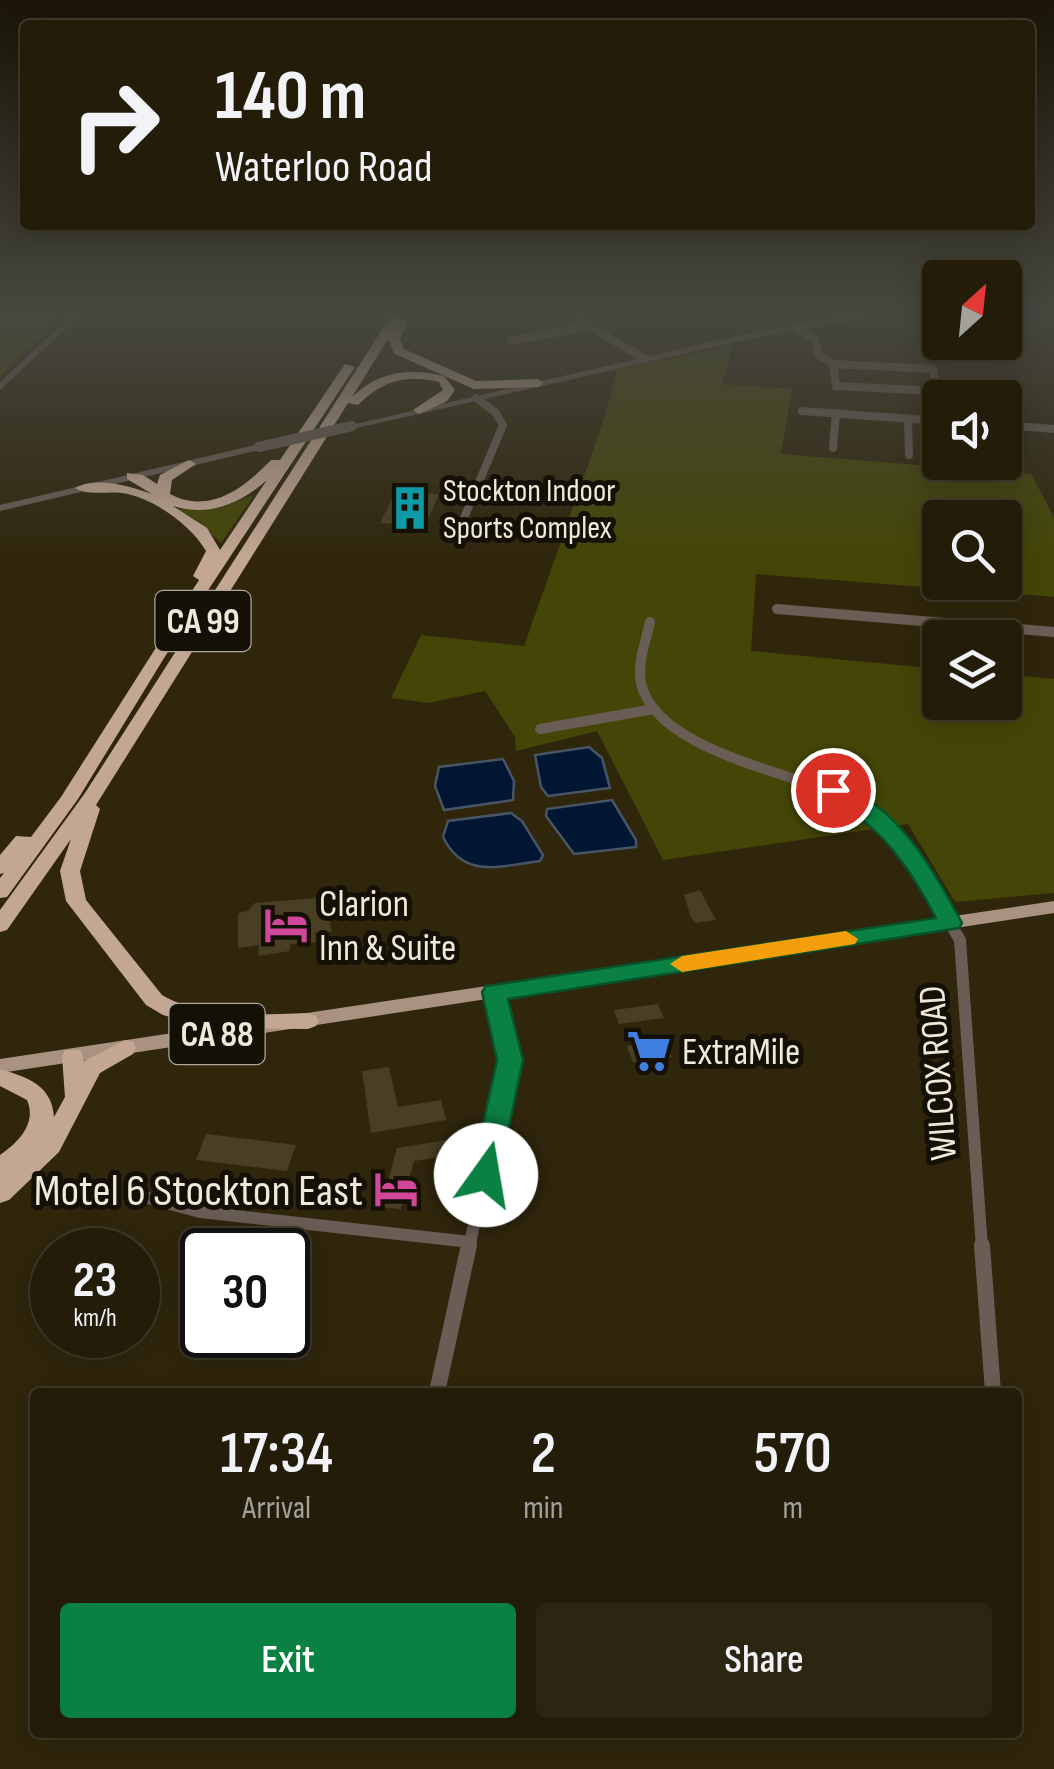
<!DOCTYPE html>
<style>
body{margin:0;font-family:"Sofia Sans Condensed",sans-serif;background:#2b2512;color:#f1f3f6;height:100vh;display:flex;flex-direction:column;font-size:38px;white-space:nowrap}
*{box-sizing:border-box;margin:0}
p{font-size:32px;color:#a3a19c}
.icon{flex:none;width:55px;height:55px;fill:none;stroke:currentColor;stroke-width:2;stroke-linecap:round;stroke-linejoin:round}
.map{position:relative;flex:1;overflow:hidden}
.details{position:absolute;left:30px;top:1388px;width:992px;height:350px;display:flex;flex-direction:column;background:#231c09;border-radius:10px;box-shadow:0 5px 25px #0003,0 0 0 2px #403a2a}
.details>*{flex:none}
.hud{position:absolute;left:20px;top:20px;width:1015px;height:210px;border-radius:10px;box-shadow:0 5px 25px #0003,0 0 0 2px #403a2a;background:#231c09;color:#f1f3f6;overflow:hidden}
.needle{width:65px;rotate:27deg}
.buttons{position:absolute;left:922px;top:260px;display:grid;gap:20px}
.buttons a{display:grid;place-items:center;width:100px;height:100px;border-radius:10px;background:#231c09;box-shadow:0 5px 25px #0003,0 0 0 2px #403a2a;font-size:50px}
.speed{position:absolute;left:30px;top:1228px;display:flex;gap:20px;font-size:50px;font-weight:700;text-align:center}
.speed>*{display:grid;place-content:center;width:130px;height:130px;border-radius:50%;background:#231c09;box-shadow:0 5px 25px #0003,0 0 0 2px #403a2a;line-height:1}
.speed small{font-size:25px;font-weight:400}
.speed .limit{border:5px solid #111;border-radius:15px;background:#fff;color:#111}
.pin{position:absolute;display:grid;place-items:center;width:85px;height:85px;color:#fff;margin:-42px;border:5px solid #fff;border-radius:50%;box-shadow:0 2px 10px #0007}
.me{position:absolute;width:110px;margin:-55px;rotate:13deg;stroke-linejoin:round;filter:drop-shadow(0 0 8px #0008)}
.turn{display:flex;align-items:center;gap:35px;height:210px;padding:0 30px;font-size:45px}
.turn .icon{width:130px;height:130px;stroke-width:2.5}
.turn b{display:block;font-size:70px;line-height:85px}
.eta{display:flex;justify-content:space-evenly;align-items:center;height:170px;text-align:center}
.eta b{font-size:60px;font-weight:600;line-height:70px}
.action{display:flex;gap:20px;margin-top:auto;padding:20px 30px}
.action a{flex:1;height:115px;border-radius:10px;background:#0b8043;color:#fff;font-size:40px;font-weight:600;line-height:115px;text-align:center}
.action a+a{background:#2b2512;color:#f1f3f6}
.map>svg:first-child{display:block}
.green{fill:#444607;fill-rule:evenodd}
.water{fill:#001633;stroke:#485565;stroke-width:2.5}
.building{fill:#493f25}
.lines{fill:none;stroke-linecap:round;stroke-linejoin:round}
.minor-far3{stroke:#695d55;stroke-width:8}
.minor-far2{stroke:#695d55;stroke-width:10}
.minor-far1{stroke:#695d55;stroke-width:12}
.minor{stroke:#695d55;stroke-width:16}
.tertiary{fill:#695d55;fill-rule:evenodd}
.primary{fill:#aa9282;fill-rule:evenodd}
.motorway{fill:#c3a793;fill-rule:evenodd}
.tertiary-bridge{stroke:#695d55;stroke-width:10}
.route{fill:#0b8043;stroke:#07532c;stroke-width:2.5}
.slow{fill:#f59e0b}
.labels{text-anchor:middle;stroke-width:10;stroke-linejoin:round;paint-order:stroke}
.far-poi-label{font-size:32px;fill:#efe9d9;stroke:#141006;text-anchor:start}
.shield{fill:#141006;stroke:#ada89a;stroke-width:2.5}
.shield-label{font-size:35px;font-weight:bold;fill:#efe9d9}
.poi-label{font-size:38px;fill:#efe9d9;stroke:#141006;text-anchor:start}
.street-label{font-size:38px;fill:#efe9d9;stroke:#141006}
.near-poi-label{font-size:45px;fill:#efe9d9;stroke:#141006;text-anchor:end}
</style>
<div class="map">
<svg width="1054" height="1769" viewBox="0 0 1054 1769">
<rect width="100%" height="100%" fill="#2f260c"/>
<!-- green -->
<g class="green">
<polygon points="0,311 70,311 0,376"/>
<path d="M732,346l-10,38 70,5 -11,65 250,20 23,43v80l-298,-23 -5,77 189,18v33h65v-28l49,5v214l-99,9 -47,-78 -245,36 -66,-129 -81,20 -1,-14 -30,-46 -57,12 -37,-5 30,-63 103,11 78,-221 16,-56zM940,518h65v64h-65z"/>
<polygon points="250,496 253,497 221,543 196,520 177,509 221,508"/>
</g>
<!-- water -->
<g class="water">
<polygon points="589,747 602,758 610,788 548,796 541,787 535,755"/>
<polygon points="503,759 514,781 513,800 444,810 435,786 439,767"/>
<polygon points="612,800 636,840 636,847 574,854 546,816 547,809"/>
<path d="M511,813l11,8 21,34 -3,6c-39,5 -76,19 -97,-24l5,-16z"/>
</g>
<!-- building -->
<g class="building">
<polygon points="396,491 439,494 425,526 380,523"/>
<polygon points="700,890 716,920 696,923 691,918 684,895"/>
<polygon points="316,898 316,905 326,905 332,932 315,933 316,942 290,944 290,951 258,956 259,945 238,948 238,913 248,911 255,903"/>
<polygon points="658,1004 664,1018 619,1024 614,1010"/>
<polygon points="665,1040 672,1057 633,1062 627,1046"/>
<polygon points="389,1067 398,1107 441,1100 446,1120 371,1133 362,1071"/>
<polygon points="206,1134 296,1145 287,1171 196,1160"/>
<polygon points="459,1138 457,1156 451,1157 454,1170 445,1171 441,1159 435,1158 414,1161 401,1209 381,1207 397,1148"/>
</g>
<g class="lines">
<!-- minor-far3 -->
<g class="minor-far3">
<polyline points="574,311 589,326 645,359"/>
<polyline points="794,327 815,340 818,355 833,364"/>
<polyline points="512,341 589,326"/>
<polygon points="833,364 933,369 936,391 836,386"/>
<polyline points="802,411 940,421"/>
<polyline points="908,418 909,455"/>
<polyline points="1005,425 1054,429"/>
<polyline points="833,448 836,413"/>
<polyline points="456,537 503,425 495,412 476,398"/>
</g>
<!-- minor-far2 -->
<g class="minor-far2">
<polyline points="777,609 1054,632"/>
<path d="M650,622c-4,18 -13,42 -9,61 15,67 146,88 200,113 27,12 47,30 65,53"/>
<polyline points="540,729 654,709"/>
</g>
<!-- minor-far1 -->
<g class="minor-far1">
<polyline points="904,847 960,940 982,1248"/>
<polyline points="133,1194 200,1212 470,1242"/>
<polyline points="469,1248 510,1060 495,992"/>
</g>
<!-- minor -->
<g class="minor">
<polyline points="982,1245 993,1392"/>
<polyline points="437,1392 469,1245"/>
</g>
<!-- tertiary -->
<g class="tertiary">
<polygon points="76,311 85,311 0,390 0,382"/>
<polygon points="880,311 901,311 749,339 352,429 347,426 749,333"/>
<polygon points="259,444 263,445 263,449 0,511 0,505"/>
</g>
<!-- primary -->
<polygon class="primary" points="1054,901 1054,913 0,1073 0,1059"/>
<!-- motorway -->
<g class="motorway">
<path d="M394,311h11l-5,9 7,3 -7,16 4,10 72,32 62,-2 6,4 -6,4 -64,2 -79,-35 -7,-15 -36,58c27,-26 57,-29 92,-21l11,14 -8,11 -28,13 -6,-4 30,-20 -4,-8c-33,-8 -57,-1 -81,23l-10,-2 -252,402 4,4 -20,62 6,29 76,95c45,26 95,19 146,18l8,3 3,5 -3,5 -8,3 -99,-1 -46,-13 -17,-10 -80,-104 -6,-30 11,-32 -64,91 -7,2v-22l85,-117z"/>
<path d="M345,364l10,3 -183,278 -94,154 -71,98 -7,1v-20l4,-5 -4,1v-19l16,-19 15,1 30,-40 138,-217 -6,-4 13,-25c-15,-26 -54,-54 -84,-58 -16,-2 -34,3 -47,-5 20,-12 55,-2 77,6l-25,-15v-6l16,2 14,9 3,-9 29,-15 7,4 -24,16 -2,14c40,21 74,-6 101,-34h9zM267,480l-47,70 -13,-22 -34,-22c36,11 67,-2 94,-26z"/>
<path d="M125,1040l8,2 3,6 -3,6 -33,19 -41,79 -50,48 -9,3v-48c19,-13 37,-32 27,-55l-27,-14v-17c27,8 52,16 54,48l11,-20 -3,-41 3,-6h16l3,11z"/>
</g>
<!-- tertiary-bridge -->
<polyline class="tertiary-bridge" points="259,447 352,426"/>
</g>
<!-- sky -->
<linearGradient id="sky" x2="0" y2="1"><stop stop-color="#1a1507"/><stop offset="0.56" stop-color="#474740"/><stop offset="1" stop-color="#474740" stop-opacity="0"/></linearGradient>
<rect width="1054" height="559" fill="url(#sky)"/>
<!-- route -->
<path class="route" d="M833,784c63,16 101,87 129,139l-3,5 -451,71 15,61 -24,115 -4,8 -9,3 -10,-3 -4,-8 25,-115 -15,-68 4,-6 450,-68c-30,-57 -55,-91 -110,-123l-4,-5 4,-4z"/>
<!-- slow -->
<polygon class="slow" points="846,931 858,939 855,944 682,972 670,964 682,956"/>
<!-- icons -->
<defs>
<g id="building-bare" transform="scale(3.45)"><path d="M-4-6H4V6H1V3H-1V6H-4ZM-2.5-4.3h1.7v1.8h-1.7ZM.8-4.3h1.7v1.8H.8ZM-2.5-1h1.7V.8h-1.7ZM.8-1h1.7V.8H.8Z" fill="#0f9aa8" stroke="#141006" stroke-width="2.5" paint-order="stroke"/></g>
<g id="hotel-bare" transform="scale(3.45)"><path d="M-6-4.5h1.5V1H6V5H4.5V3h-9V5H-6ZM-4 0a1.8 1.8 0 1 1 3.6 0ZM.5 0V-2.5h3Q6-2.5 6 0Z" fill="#d1479c" stroke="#141006" stroke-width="2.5" paint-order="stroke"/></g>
<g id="supermarket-bare" transform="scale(3.45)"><path d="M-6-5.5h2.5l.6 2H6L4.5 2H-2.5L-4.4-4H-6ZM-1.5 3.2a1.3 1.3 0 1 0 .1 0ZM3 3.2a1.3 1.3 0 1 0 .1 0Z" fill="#3f7fe0" stroke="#141006" stroke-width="2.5" paint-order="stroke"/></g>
</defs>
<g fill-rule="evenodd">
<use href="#building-bare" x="410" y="508"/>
<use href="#hotel-bare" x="286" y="925"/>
<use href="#supermarket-bare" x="649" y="1051"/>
<use href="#hotel-bare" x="396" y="1189"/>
</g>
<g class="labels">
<!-- far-poi labels -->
<g class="far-poi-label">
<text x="443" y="501">Stockton Indoor<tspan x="443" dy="37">Sports Complex</tspan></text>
</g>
<!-- shield labels -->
<g class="shield">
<rect x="155.5" y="591" width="95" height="60" rx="8"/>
<rect x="169.5" y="1004" width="95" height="60" rx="8"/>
</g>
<g class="shield-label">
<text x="203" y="633">CA 99</text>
<text x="217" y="1046">CA 88</text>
</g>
<!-- poi labels -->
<g class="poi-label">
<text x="319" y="916">Clarion<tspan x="319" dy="44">Inn &amp; Suite</tspan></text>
<text x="682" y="1064">ExtraMile</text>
</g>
<!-- street labels -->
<g class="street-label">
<text transform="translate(937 1073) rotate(-94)" y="13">WILCOX ROAD</text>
</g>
<!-- near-poi labels -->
<g class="near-poi-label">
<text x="363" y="1205">Motel 6 Stockton East</text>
</g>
</g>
</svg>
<div class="buttons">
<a><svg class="needle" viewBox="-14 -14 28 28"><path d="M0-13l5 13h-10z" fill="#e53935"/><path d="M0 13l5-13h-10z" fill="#a3a19c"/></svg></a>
<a><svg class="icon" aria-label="sound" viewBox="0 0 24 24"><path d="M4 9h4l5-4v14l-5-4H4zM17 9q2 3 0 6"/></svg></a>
<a><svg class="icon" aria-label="search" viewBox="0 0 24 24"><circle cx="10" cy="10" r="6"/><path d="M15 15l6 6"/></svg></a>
<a><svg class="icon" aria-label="layers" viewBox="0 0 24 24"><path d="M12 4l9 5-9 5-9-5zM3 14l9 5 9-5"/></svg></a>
</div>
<div class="speed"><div>23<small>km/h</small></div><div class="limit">30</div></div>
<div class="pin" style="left:833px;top:790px;background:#d93025"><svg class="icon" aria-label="arrive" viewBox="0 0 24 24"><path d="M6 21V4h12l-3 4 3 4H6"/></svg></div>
<svg class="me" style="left:486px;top:1175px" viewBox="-20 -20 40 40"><circle r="19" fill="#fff"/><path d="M0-13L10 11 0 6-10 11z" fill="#0b8043"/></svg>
<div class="hud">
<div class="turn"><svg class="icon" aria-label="right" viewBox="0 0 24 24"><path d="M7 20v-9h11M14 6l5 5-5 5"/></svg><div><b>140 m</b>Waterloo Road</div></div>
</div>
<section class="details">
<div class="eta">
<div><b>17:34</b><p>Arrival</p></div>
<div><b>2</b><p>min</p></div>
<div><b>570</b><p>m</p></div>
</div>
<div class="action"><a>Exit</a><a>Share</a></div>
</section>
</div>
